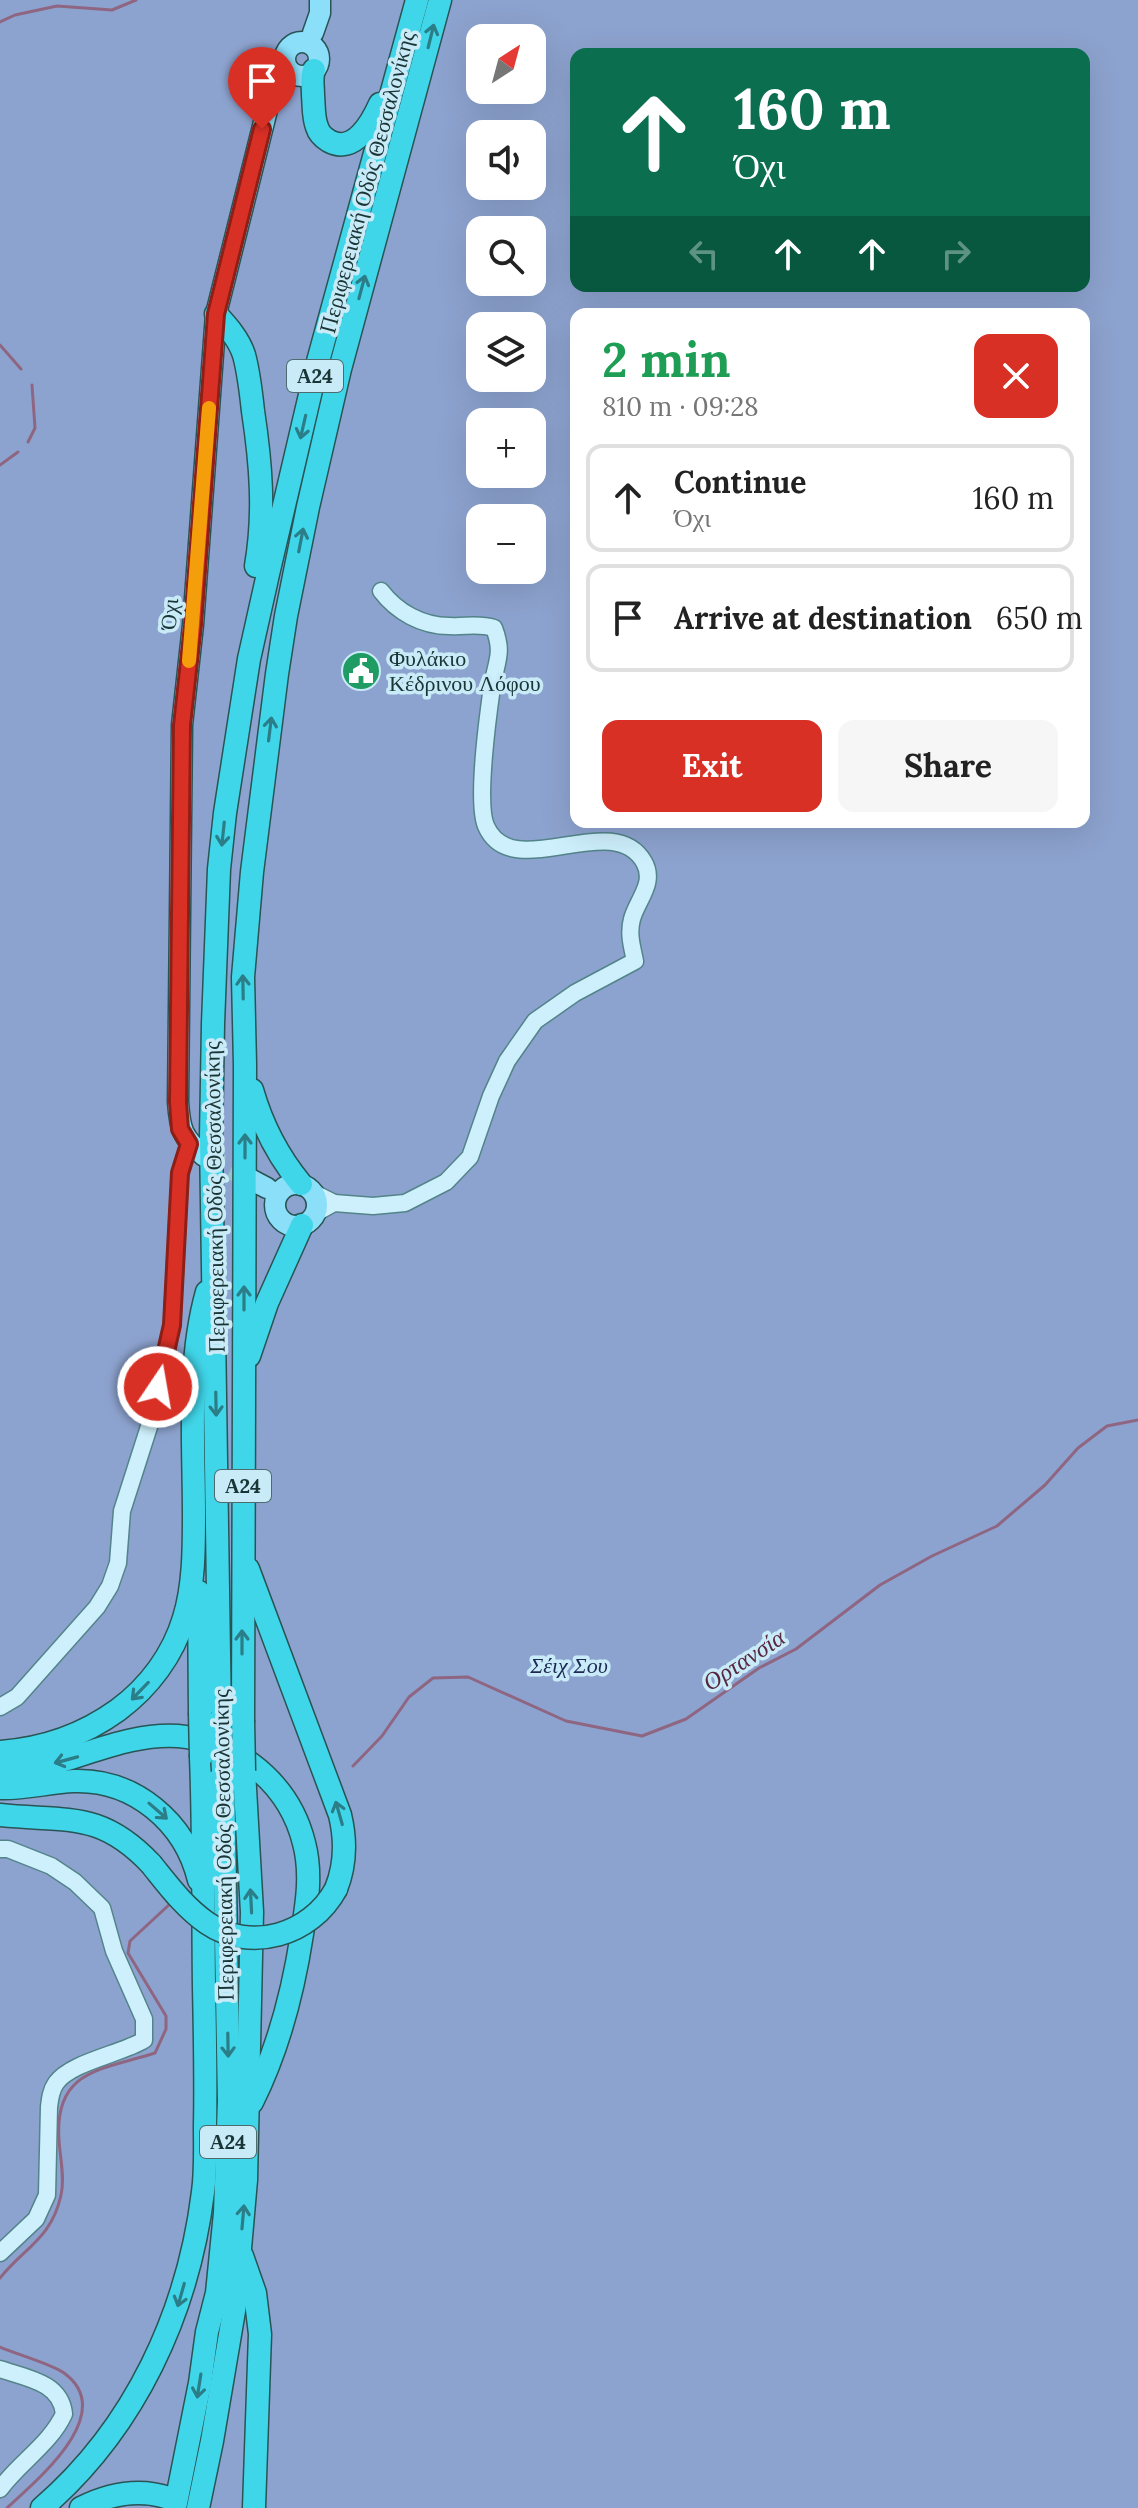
<!DOCTYPE html>
<meta charset="utf-8">
<style>
body{margin:0;font-family:Lora,serif;background:#f6f6f6;color:#222;height:100vh;display:flex;flex-direction:column;font-size:30px;white-space:nowrap}
*{box-sizing:border-box;margin:0}
p{font-size:26px;color:#767676}
.icon{flex:none;width:44px;height:44px;fill:none;stroke:currentColor;stroke-width:2;stroke-linecap:round;stroke-linejoin:round}
.map{position:relative;flex:1;overflow:hidden}
.sheet{position:absolute;left:570px;top:308px;width:520px;height:520px;display:flex;flex-direction:column;background:#fff;border-radius:16px;box-shadow:0 8px 32px #0002}
.sheet>*{flex:none}
.top-card{position:absolute;left:570px;top:48px;width:520px;height:244px;border-radius:16px;box-shadow:0 8px 32px #0002;background:#0b6e4f;color:#fff;overflow:hidden}
.needle{width:52px;rotate:36deg}
.tools{position:absolute;left:466px;top:24px;display:grid;gap:16px}
.tools a{display:grid;place-items:center;width:80px;height:80px;border-radius:16px;background:#fff;box-shadow:0 8px 32px #0002;font-size:40px}
.pin{position:absolute;display:grid;place-items:center;width:68px;height:68px;color:#fff;margin:-82px -34px;border-radius:50% 50% 50% 0;rotate:-45deg;box-shadow:0 0 8px #0007}
.pin .icon{rotate:45deg}
.me{position:absolute;width:88px;margin:-44px;rotate:12deg;stroke-linejoin:round;filter:drop-shadow(0 0 6px #0008)}
.turn{display:flex;align-items:center;gap:28px;height:168px;padding:0 32px;font-size:36px}
.turn .icon{width:104px;height:104px;stroke-width:2.5}
.turn b{display:block;font-size:56px;line-height:68px}
.lanes{display:flex;align-items:center;height:76px;padding:0 32px;background:#0003;justify-content:center;gap:40px;direction:ltr}
.lanes .off{opacity:.35}
.round{display:grid;place-items:center;flex:none;width:84px;height:84px;border-radius:16px;background:#f6f6f6}
.summary{display:flex;align-items:center;justify-content:space-between;height:136px;padding:0 32px}
h1{font-size:48px;font-weight:700;line-height:60px;color:#1e9e55}
.button{display:flex;gap:16px;margin-top:auto;padding:16px 32px}
.button a{flex:1;height:92px;border-radius:16px;background:#d93025;color:#fff;font-size:32px;font-weight:700;line-height:92px;text-align:center}
.button a+a{background:#f6f6f6;color:#222}
ul{padding:0;list-style:none}
li{display:flex;align-items:center;gap:24px;height:108px;margin:0 16px 12px;padding:0 16px;border:4px solid #e0e0e0;border-radius:16px}
li div{flex:1}
li b{display:block;font-size:30px}
li em{font-style:normal}
.map>svg:first-child{display:block}
.green{fill:#8da3cf;fill-rule:evenodd}
.lines{fill:none;stroke-linecap:round;stroke-linejoin:round}
.stream{stroke:#8f6682;stroke-width:3}
.major-tunnel{stroke:#99c0cc;stroke-width:20;stroke-dasharray:20 10;stroke-linecap:butt}
.minor-casing{stroke:#538489;stroke-width:19}
.major-casing{stroke:#285455;stroke-width:23}
.highway-casing{stroke:#285455;stroke-width:25}
.minor{stroke:#cdf0fc;stroke-width:16}
.major{stroke:#8cdff9;stroke-width:20}
.highway{stroke:#40d6ea;stroke-width:22}
.highway-bridge-casing{stroke:#285455;stroke-width:25;stroke-linecap:butt}
.highway-bridge{stroke:#40d6ea;stroke-width:22}
.oneway{stroke:#2b7d87}
.route-casing{stroke:#8d1f18;stroke-width:20}
.route{stroke:#d93025;stroke-width:14}
.slow{stroke:#f59e0b;stroke-width:14}
.labels{text-anchor:middle;stroke-width:7;stroke-linejoin:round;paint-order:stroke}
.shield{fill:#c9ebf8;stroke:#4e6c70;stroke-width:2}
.shield-label{font-size:20px;font-weight:bold;fill:#193536}
.street-label{font-size:22px;fill:#193536;stroke:#c9ebf8}
.poi-label{font-size:22px;fill:#193536;stroke:#c9ebf8;text-anchor:start}
.park-label{font-size:22px;font-style:italic;fill:#1e2854;stroke:#c9ebf8}
.water-label{font-size:24px;font-style:italic;fill:#57273f;stroke:#c9ebf8}
</style>
<div class="map">
<svg width="1138" height="2508" viewBox="0 0 1138 2508">
<rect width="100%" height="100%" fill="#b9e3f1"/>
<!-- green -->
<path class="green" d="M0,0h1138v2508h-1138zM480,38h52v52h-52zM576,54h508v232h-508zM480,134h52v52h-52zM480,230h52v52h-52zM576,314h508v508h-508zM480,326h52v52h-52zM480,422h52v52h-52zM480,518h52v52h-52z"/>
<g class="lines">
<!-- stream -->
<g class="stream">
<polyline points="0,22 15,15 57,6 112,10 136,0"/>
<polyline points="0,345 21,369"/>
<polyline points="28,442 35,428 32,385"/>
<polyline points="0,465 18,452"/>
<polyline points="353,1766 382,1736 409,1697 433,1678 468,1677 566,1721 642,1736 686,1719 759,1668 796,1649 880,1585 932,1556 997,1526 1045,1485 1078,1448 1107,1426 1138,1420"/>
<path d="M0,2278c24,-30 52,-40 61,-83 4,-17 -1,-38 -2,-55 -5,-71 43,-70 96,-87l11,-24v-13l-38,-63 2,-12 41,-38"/>
<path d="M0,2347c16,7 52,17 64,26 55,40 -27,107 -57,135"/>
</g>
<!-- major-tunnel -->
<polyline class="major-tunnel" points="204,1156 250,1179"/>
<!-- minor casing -->
<g class="minor-casing">
<g id="minor">
<polyline points="314,1193 334,1203 316,1213"/>
<path d="M334,1203l39,3 32,-3 41,-21 24,-25 21,-61 16,-35 28,-40 40,-28 60,-32c-3,-15 -7,-27 -3,-42 5,-19 24,-36 12,-57 -31,-55 -132,24 -158,-36 -10,-23 2,-111 6,-139 4,-26 12,-33 2,-59 -16,-5 -28,-1 -45,-2 -27,0 -52,-14 -68,-35"/>
<polyline points="0,1707 17,1697 97,1607 110,1586 118,1563 122,1511 154,1411 172,1325 180,1173 189,1144"/>
<path d="M0,1849h8l43,17 24,16 27,26 12,43 30,68v21c-23,14 -73,22 -88,43 -5,7 -6,15 -7,24l-2,88 -11,24 -36,34"/>
<path d="M0,2369c26,9 61,13 64,45 -14,30 -44,48 -64,75"/>
</g>
</g>
<!-- major casing -->
<g class="major-casing">
<g id="major">
<polyline points="313,33 320,13 320,0"/>
<circle cx="302" cy="59" r="17"/>
<path d="M204,1156c-22,-19 -24,-26 -26,-54l4,-377 11,-100 23,-311 54,-216 12,-21"/>
<polyline points="250,1179 267,1188"/>
<circle cx="296" cy="1205" r="21"/>
</g>
</g>
<!-- highway casing -->
<g class="highway-casing">
<g id="highway">
<path d="M314,70c-3,8 -1,16 -1,25 1,11 0,22 4,32 2,7 7,11 12,14 25,14 43,-19 51,-37"/>
<path d="M216,314c11,12 23,25 28,41 5,18 7,38 9,56 8,53 12,102 3,155"/>
<path d="M252,1090c10,35 25,65 49,94"/>
<polyline points="249,1356 267,1303 302,1225"/>
<path d="M248,1569l92,246c6,25 6,49 -4,74"/>
<polyline points="199,1592 200,1713"/>
<polyline points="220,1720 211,1138 213,1024 219,869 225,813 249,659 268,574 317,365 417,0"/>
<polyline points="243,1720 245,1065 243,977 252,872 277,674 286,616 308,507 340,369 440,0"/>
<path d="M0,1752c44,-3 82,-16 118,-42 31,-23 55,-55 66,-92 10,-32 10,-70 10,-103 0,-73 -7,-152 13,-223"/>
<path d="M0,1772c61,-1 117,-40 178,-36 26,2 52,13 73,28 27,20 45,47 53,79 8,30 3,61 -2,91 -9,59 -23,114 -50,168"/>
<path d="M0,1788c25,1 49,-6 74,-7 60,-2 111,41 125,99"/>
<path d="M0,1815c66,7 100,-5 151,49"/>
<polyline points="242,2256 255,2293 260,2334 254,2508"/>
<path d="M42,2508c93,-80 146,-195 161,-316 3,-21 2,-44 2,-66 1,-46 0,-93 -1,-139 -1,-77 0,-153 -3,-230"/>
<path d="M81,2508c28,-14 58,-20 88,-10"/>
<polyline points="175,2508 200,2383 207,2332 217,2293 225,2213 229,2101 223,1771"/>
<polyline points="198,2508 212,2441 235,2305 246,2180 252,1912 244,1771"/>
</g>
</g>
<!-- minor -->
<use href="#minor" class="minor"/>
<!-- major -->
<use href="#major" class="major"/>
<!-- highway -->
<use href="#highway" class="highway"/>
<!-- highway-bridge casing -->
<g class="highway-bridge-casing">
<g id="highway-bridge">
<polyline points="200,1713 201,1757"/>
<polyline points="220,1720 223,1771"/>
<polyline points="243,1720 244,1771"/>
<path d="M151,1864c17,21 33,43 56,59 44,30 104,12 129,-34"/>
</g>
</g>
<!-- highway-bridge -->
<use href="#highway-bridge" class="highway-bridge"/>
</g>
<!-- one-way arrows -->
<defs><path id="oneway-shaft" d="M-6 0H5M1.5-3L5.5 0L1.5 3" fill="none" stroke-width="1.6" stroke-linecap="round" stroke-linejoin="round" transform="scale(2)"/></defs>
<g class="oneway">
<use href="#oneway-shaft" transform="translate(431 36) rotate(-76)"/>
<use href="#oneway-shaft" transform="translate(362 287) rotate(-75)"/>
<use href="#oneway-shaft" transform="translate(303 427) rotate(103)"/>
<use href="#oneway-shaft" transform="translate(301 540) rotate(-79)"/>
<use href="#oneway-shaft" transform="translate(270 729) rotate(-83)"/>
<use href="#oneway-shaft" transform="translate(223 834) rotate(96)"/>
<use href="#oneway-shaft" transform="translate(243 987) rotate(-91)"/>
<use href="#oneway-shaft" transform="translate(245 1146) rotate(-90)"/>
<use href="#oneway-shaft" transform="translate(244 1298) rotate(-90)"/>
<use href="#oneway-shaft" transform="translate(216 1404) rotate(89)"/>
<use href="#oneway-shaft" transform="translate(242 1642) rotate(-90)"/>
<use href="#oneway-shaft" transform="translate(140 1691) rotate(134)"/>
<use href="#oneway-shaft" transform="translate(66 1760) rotate(165)"/>
<use href="#oneway-shaft" transform="translate(158 1811) rotate(41)"/>
<use href="#oneway-shaft" transform="translate(339 1813) rotate(-106)"/>
<use href="#oneway-shaft" transform="translate(251 1901) rotate(-93)"/>
<use href="#oneway-shaft" transform="translate(228 2045) rotate(89)"/>
<use href="#oneway-shaft" transform="translate(243 2217) rotate(-85)"/>
<use href="#oneway-shaft" transform="translate(181 2295) rotate(106)"/>
<use href="#oneway-shaft" transform="translate(199 2386) rotate(99)"/>
</g>
<g class="lines">
<!-- route casing -->
<g class="route-casing">
<polyline id="route" points="158,1387 172,1325 180,1173 189,1144 180,1129 178,1102 182,725 193,625 216,314 262,129"/>
</g>
<!-- route -->
<use href="#route" class="route"/>
<!-- slow -->
<polyline class="slow" points="189,661 209,408"/>
</g>
<!-- icons -->
<defs>
<g id="civic-disc" transform="scale(2)"><circle r="9.5" fill="#1e9c63" stroke="#c9ebf8"/><path d="M-.6-6.5H3V-4.5H.6V-3L4-1V1h2V6H-6V1h2V-1L-.6-3ZM-1.2 2.5V6h2.4V2.5Z" fill="#fff"/></g>
</defs>
<g fill-rule="evenodd">
<use href="#civic-disc" x="361" y="671"/>
</g>
<g class="labels">
<!-- shield labels -->
<g class="shield">
<rect x="287" y="360" width="56" height="32" rx="6"/>
<rect x="215" y="1470" width="56" height="32" rx="6"/>
<rect x="200" y="2126" width="56" height="32" rx="6"/>
</g>
<g class="shield-label">
<text x="315" y="383">Α24</text>
<text x="243" y="1493">Α24</text>
<text x="228" y="2149">Α24</text>
</g>
<!-- street labels -->
<g class="street-label">
<text transform="translate(367 182) rotate(-75)" y="8">Περιφερειακή Οδός Θεσσαλονίκης</text>
<text transform="translate(169 614) rotate(-85)" y="8">Όχι</text>
<text transform="translate(214 1197) rotate(-91)" y="8">Περιφερειακή Οδός Θεσσαλονίκης</text>
<text transform="translate(223 1845) rotate(-91)" y="8">Περιφερειακή Οδός Θεσσαλονίκης</text>
</g>
<!-- poi labels -->
<g class="poi-label">
<text x="389" y="666">Φυλάκιο<tspan x="389" dy="25">Κέδρινου Λόφου</tspan></text>
</g>
<!-- park labels -->
<g class="park-label">
<text x="569" y="1673">Σέιχ Σου</text>
</g>
<!-- water labels -->
<g class="water-label">
<text transform="translate(744 1660) rotate(-33)" y="8">Ορτανσία</text>
</g>
</g>
</svg>
<div class="tools">
<a><svg class="needle" viewBox="-14 -14 28 28"><path d="M0-13l5 13h-10z" fill="#e53935"/><path d="M0 13l5-13h-10z" fill="#767676"/></svg></a>
<a><svg class="icon" aria-label="sound" viewBox="0 0 24 24"><path d="M4 9h4l5-4v14l-5-4H4zM17 9q2 3 0 6"/></svg></a>
<a><svg class="icon" aria-label="search" viewBox="0 0 24 24"><circle cx="10" cy="10" r="6"/><path d="M15 15l6 6"/></svg></a>
<a><svg class="icon" aria-label="layers" viewBox="0 0 24 24"><path d="M12 4l9 5-9 5-9-5zM3 14l9 5 9-5"/></svg></a>
<a>+</a>
<a>−</a>
</div>
<div class="pin" style="left:262px;top:129px;background:#d93025"><svg class="icon" aria-label="arrive" viewBox="0 0 24 24"><path d="M6 21V4h12l-3 4 3 4H6"/></svg></div>
<svg class="me" style="left:158px;top:1387px" viewBox="-20 -20 40 40"><circle r="17" fill="#d93025" stroke="#fff" stroke-width="3"/><path d="M0-11L8 9 0 5-8 9z" fill="#fff"/></svg>
<div class="top-card">
<div class="turn"><svg class="icon" aria-label="ahead" viewBox="0 0 24 24"><path d="M12 20V5M6 11l6-6 6 6"/></svg><div><b>160 m</b>Όχι</div></div>
<div class="lanes"><svg class="icon off" aria-label="left" viewBox="0 0 24 24"><path d="M17 20v-9H6M10 6l-5 5 5 5"/></svg><svg class="icon" aria-label="ahead" viewBox="0 0 24 24"><path d="M12 20V5M6 11l6-6 6 6"/></svg><svg class="icon" aria-label="ahead" viewBox="0 0 24 24"><path d="M12 20V5M6 11l6-6 6 6"/></svg><svg class="icon off" aria-label="right" viewBox="0 0 24 24"><path d="M7 20v-9h11M14 6l5 5-5 5"/></svg></div>
</div>
<section class="sheet">
<div class="summary"><div><h1>2 min</h1><p>810 m · 09:28</p></div><a class="round" style="background:#d93025;color:#fff"><svg class="icon" aria-label="close" viewBox="0 0 24 24"><path d="M6 6l12 12M18 6L6 18"/></svg></a></div>
<ul>
<li><svg class="icon" aria-label="ahead" viewBox="0 0 24 24"><path d="M12 20V5M6 11l6-6 6 6"/></svg><div><b>Continue</b><p>Όχι</p></div><em>160 m</em></li>
<li><svg class="icon" aria-label="arrive" viewBox="0 0 24 24"><path d="M6 21V4h12l-3 4 3 4H6"/></svg><div><b>Arrive at destination</b></div><em>650 m</em></li>
</ul>
<div class="button"><a>Exit</a><a>Share</a></div>
</section>
</div>
